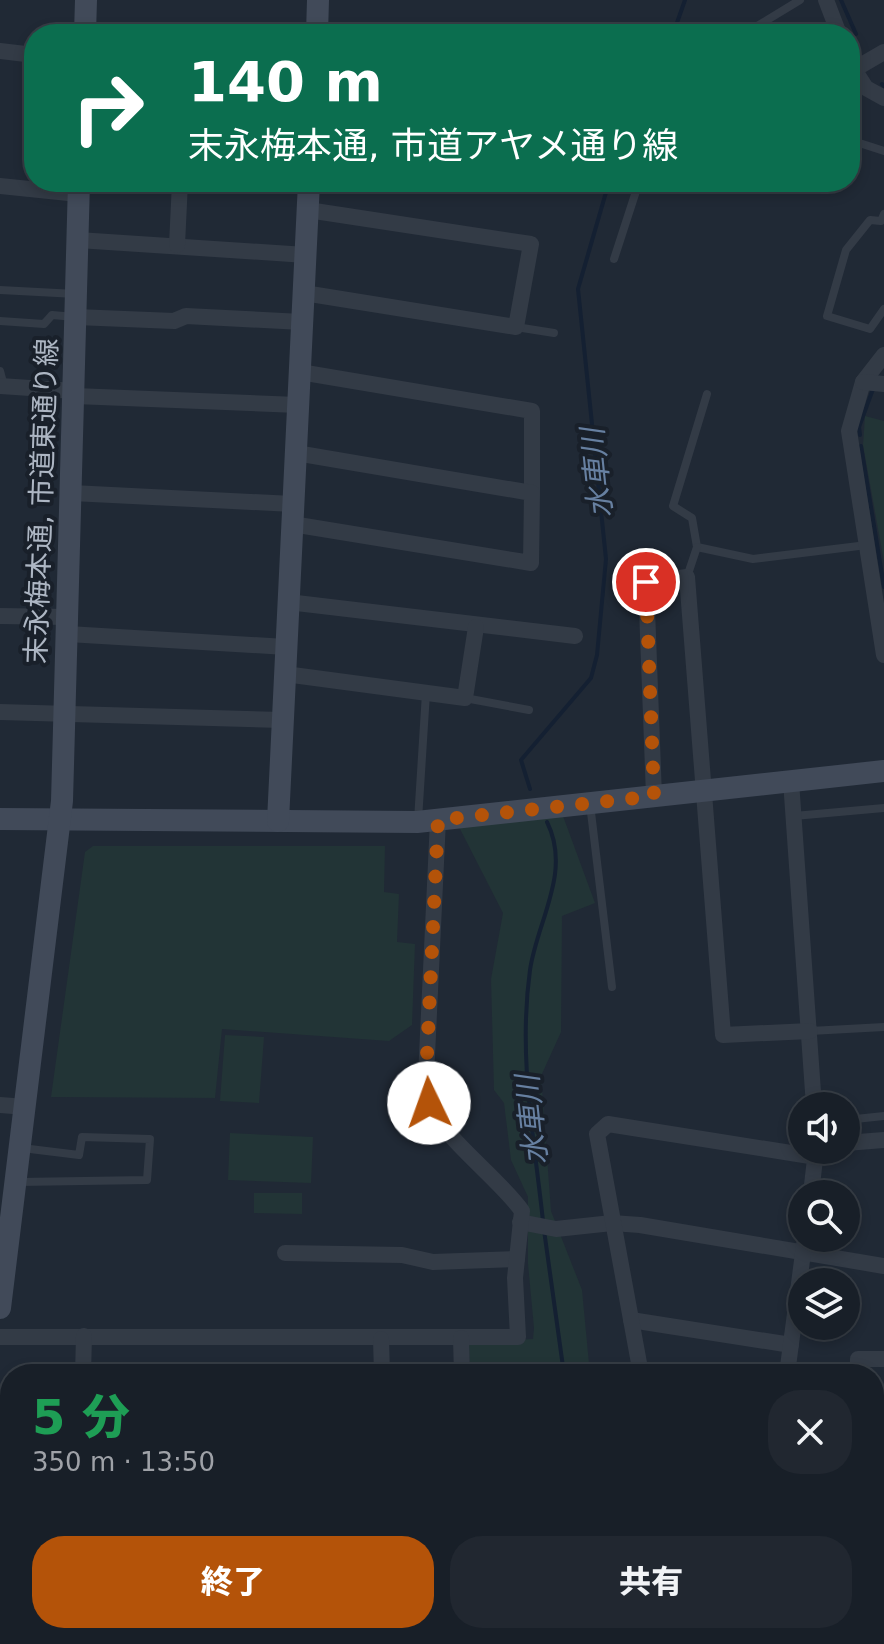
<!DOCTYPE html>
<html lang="ja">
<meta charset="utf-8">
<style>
body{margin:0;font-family:"DejaVu Sans","Noto Sans JP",sans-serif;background:#212730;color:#f1f3f6;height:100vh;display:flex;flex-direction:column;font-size:30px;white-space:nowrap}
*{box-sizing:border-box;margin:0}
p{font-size:26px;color:#9fa2a8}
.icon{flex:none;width:44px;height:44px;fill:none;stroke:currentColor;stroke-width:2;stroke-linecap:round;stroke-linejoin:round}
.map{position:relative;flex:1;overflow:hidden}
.side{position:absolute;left:0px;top:1364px;width:884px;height:280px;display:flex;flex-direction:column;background:#181f28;border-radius:32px 32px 0 0;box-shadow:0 4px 12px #0003,0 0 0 2px #363d45}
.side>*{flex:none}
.hud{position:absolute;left:24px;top:24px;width:836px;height:168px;border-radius:32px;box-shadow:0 4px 12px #0003,0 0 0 2px #363d45;background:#0b6e4f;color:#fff;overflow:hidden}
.tools{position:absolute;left:788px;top:1092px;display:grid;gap:16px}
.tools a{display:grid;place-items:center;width:72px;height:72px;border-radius:50%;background:#181f28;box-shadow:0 4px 12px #0003,0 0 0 2px #363d45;font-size:40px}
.pin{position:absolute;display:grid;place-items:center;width:68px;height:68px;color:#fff;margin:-34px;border:4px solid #fff;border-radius:50%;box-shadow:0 2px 8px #0007}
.me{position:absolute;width:88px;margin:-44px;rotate:357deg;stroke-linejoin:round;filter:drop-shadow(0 0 6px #0008)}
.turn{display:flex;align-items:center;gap:28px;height:168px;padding:0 32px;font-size:36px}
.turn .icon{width:104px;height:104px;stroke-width:2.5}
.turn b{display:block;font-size:56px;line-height:68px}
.round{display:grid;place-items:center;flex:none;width:84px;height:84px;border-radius:32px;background:#212730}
.overview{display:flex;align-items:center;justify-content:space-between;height:136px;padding:0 32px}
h1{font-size:48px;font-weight:800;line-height:60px;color:#1e9e55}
.action{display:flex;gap:16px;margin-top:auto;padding:16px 32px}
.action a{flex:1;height:92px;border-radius:32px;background:#b45309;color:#fff;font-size:32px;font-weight:800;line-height:92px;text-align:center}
.action a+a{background:#212730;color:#f1f3f6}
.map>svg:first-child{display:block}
.green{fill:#223436}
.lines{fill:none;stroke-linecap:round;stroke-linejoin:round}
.stream{stroke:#142032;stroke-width:4}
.lane{stroke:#333b46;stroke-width:8}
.street{stroke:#333b46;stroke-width:16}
.secondary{stroke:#414a59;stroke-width:22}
.route{stroke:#b45309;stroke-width:14;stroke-dasharray:0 25.2}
.labels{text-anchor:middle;stroke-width:8;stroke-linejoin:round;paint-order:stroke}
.street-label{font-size:28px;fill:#adb6c3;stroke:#19202a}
.water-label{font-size:30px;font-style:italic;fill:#6780a1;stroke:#19202a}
</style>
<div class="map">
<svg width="884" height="1644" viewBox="0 0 884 1644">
<rect width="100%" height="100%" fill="#202935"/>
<!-- green -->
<g class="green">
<polygon points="865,416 884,421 884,562 863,445"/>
<polygon points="563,816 595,903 562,916 561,1032 541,1076 551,1211 582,1290 590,1374 470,1374 469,1342 533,1339 534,1328 528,1264 528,1197 511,1160 504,1103 494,1090 491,979 503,913 458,825"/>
<polygon points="93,846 385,846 384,892 399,894 397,942 415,944 412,1025 389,1041 222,1029 215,1098 51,1097 85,852"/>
<polygon points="225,1035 264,1037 259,1103 220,1101"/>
<polygon points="230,1133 313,1137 311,1183 228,1180"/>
<polygon points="254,1193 302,1193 302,1214 254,1213"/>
<polygon points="548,1634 653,1634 652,1644 549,1644"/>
</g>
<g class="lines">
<!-- stream -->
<g class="stream">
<polyline points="841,0 856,34"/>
<polyline points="673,34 685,0"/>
<polyline points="882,84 884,86"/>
<polyline points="860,435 859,427 873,389"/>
<polyline points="861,446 884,587"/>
<polyline points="530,789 521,760 591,678 597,655 606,559 578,289 609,182"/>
<path d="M543,1221c-9,-84 -25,-165 -13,-251 7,-49 42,-98 17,-148"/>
<polyline points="544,1230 564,1374"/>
<polyline points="610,1634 611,1644"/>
</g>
<!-- lane -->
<g class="lane">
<polyline points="744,34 800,0"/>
<polyline points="850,140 884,151"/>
<polyline points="884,214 881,221 870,220 846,250 827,316 870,329 884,309"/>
<polyline points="614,259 639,182"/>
<polyline points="0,290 76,294"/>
<polyline points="0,321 44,324 52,315 75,317"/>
<polyline points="516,327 554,333"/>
<polyline points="0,371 4,386"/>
<polyline points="707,394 673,506 692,518 697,547 753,559 867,545"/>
<polyline points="687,577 697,547"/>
<polyline points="465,698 529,710"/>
<polyline points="590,804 612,987"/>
<polyline points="794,816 884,808"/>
<polyline points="418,820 426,693"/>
<polyline points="810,1031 884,1027"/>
<polyline points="846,1120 884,1116"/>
<polyline points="19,1182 147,1180 150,1139 82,1137 79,1155 22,1148"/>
</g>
<!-- street -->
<g class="street">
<polyline points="826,0 839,34"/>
<polyline points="0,51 34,55"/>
<polyline points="850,63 866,88 884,98"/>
<polyline points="853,70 884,52"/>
<polyline points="0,186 78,194"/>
<polyline points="78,240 306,255"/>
<polyline points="177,245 180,182"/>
<polyline points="304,293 516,327 531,244 308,210"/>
<polyline points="76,317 174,321 186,316 302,322"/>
<polyline points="884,355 863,382 849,431 884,655"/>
<polyline points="300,372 532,411 532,493"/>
<polyline points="863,382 884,384"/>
<polyline points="0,386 75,391"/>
<polyline points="75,396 298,405"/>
<polyline points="72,493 293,504"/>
<polyline points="292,524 531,563 532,493 296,453"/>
<polyline points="288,602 575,636"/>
<polyline points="0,616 67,617"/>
<polyline points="68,634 286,647"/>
<polyline points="285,674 465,698 476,627"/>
<polyline points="0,712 282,720"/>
<polyline points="791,781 814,1106"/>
<polyline points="654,796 646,582 687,577 723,1035 810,1031"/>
<polyline points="0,1105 26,1107"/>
<polyline points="846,1143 884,1140"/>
<polyline points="811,1194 816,1150"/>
<polyline points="520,1222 556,1229 612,1223 640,1225 884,1266"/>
<polyline points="285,1253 402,1255 433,1262 517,1259"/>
<polyline points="631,1320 791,1345"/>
<path d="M0,1337h518l-3,-59 7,-67c-21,-31 -85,-78 -93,-109 -2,-8 -2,-17 -3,-25l12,-257"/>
<polyline points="461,1338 462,1374"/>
<polyline points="381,1339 382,1374"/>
<polyline points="83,1374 84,1336"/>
<polyline points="641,1374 597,1134 608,1124 816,1157"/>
<polyline points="787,1374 805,1238"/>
<polyline points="858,1374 858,1359 884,1359"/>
<polyline points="874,1519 884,1520"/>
<polyline points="874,1604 884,1605"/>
<polyline points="393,1634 393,1644"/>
<polyline points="476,1634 477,1644"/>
<polyline points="698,1634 698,1644"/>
<polyline points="71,1644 71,1634"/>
<polyline points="759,1644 760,1634"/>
</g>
<!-- secondary -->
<g class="secondary">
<polyline points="85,34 86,0"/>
<polyline points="317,34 318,0"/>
<polyline points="0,819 417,822 884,771"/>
<polyline points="278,821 309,182"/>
<polyline points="0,1308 62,801 79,182"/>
</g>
</g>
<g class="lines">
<!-- route -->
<polyline class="route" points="429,1103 426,1077 438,820 654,796 646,582"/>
</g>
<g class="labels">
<!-- street labels -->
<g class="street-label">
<text transform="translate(41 501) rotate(-88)" y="10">末永梅本通, 市道東通り線</text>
</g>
<!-- water labels -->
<g class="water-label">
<text transform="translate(597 473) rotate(-96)" y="10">水車川</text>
<text transform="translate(532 1120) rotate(-96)" y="10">水車川</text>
</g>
</g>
</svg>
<div class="tools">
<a><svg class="icon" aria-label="sound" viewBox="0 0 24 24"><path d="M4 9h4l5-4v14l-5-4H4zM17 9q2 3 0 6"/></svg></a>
<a><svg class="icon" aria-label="search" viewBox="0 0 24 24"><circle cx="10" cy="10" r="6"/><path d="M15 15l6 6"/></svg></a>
<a><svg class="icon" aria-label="layers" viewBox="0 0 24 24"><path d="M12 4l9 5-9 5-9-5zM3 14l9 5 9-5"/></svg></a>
</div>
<div class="pin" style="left:646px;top:582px;background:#d93025"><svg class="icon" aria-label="arrive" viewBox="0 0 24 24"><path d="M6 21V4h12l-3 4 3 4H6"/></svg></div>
<svg class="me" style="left:429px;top:1103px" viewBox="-20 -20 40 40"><circle r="19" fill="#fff"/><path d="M0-13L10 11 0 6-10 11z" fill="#b45309"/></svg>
<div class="hud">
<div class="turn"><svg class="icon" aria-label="right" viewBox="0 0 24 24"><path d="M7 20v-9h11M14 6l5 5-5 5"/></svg><div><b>140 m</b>末永梅本通, 市道アヤメ通り線</div></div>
</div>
<section class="side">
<div class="overview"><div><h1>5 分</h1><p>350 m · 13:50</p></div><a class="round"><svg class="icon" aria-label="close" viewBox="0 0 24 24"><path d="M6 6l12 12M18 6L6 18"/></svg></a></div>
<div class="action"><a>終了</a><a>共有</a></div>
</section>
</div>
